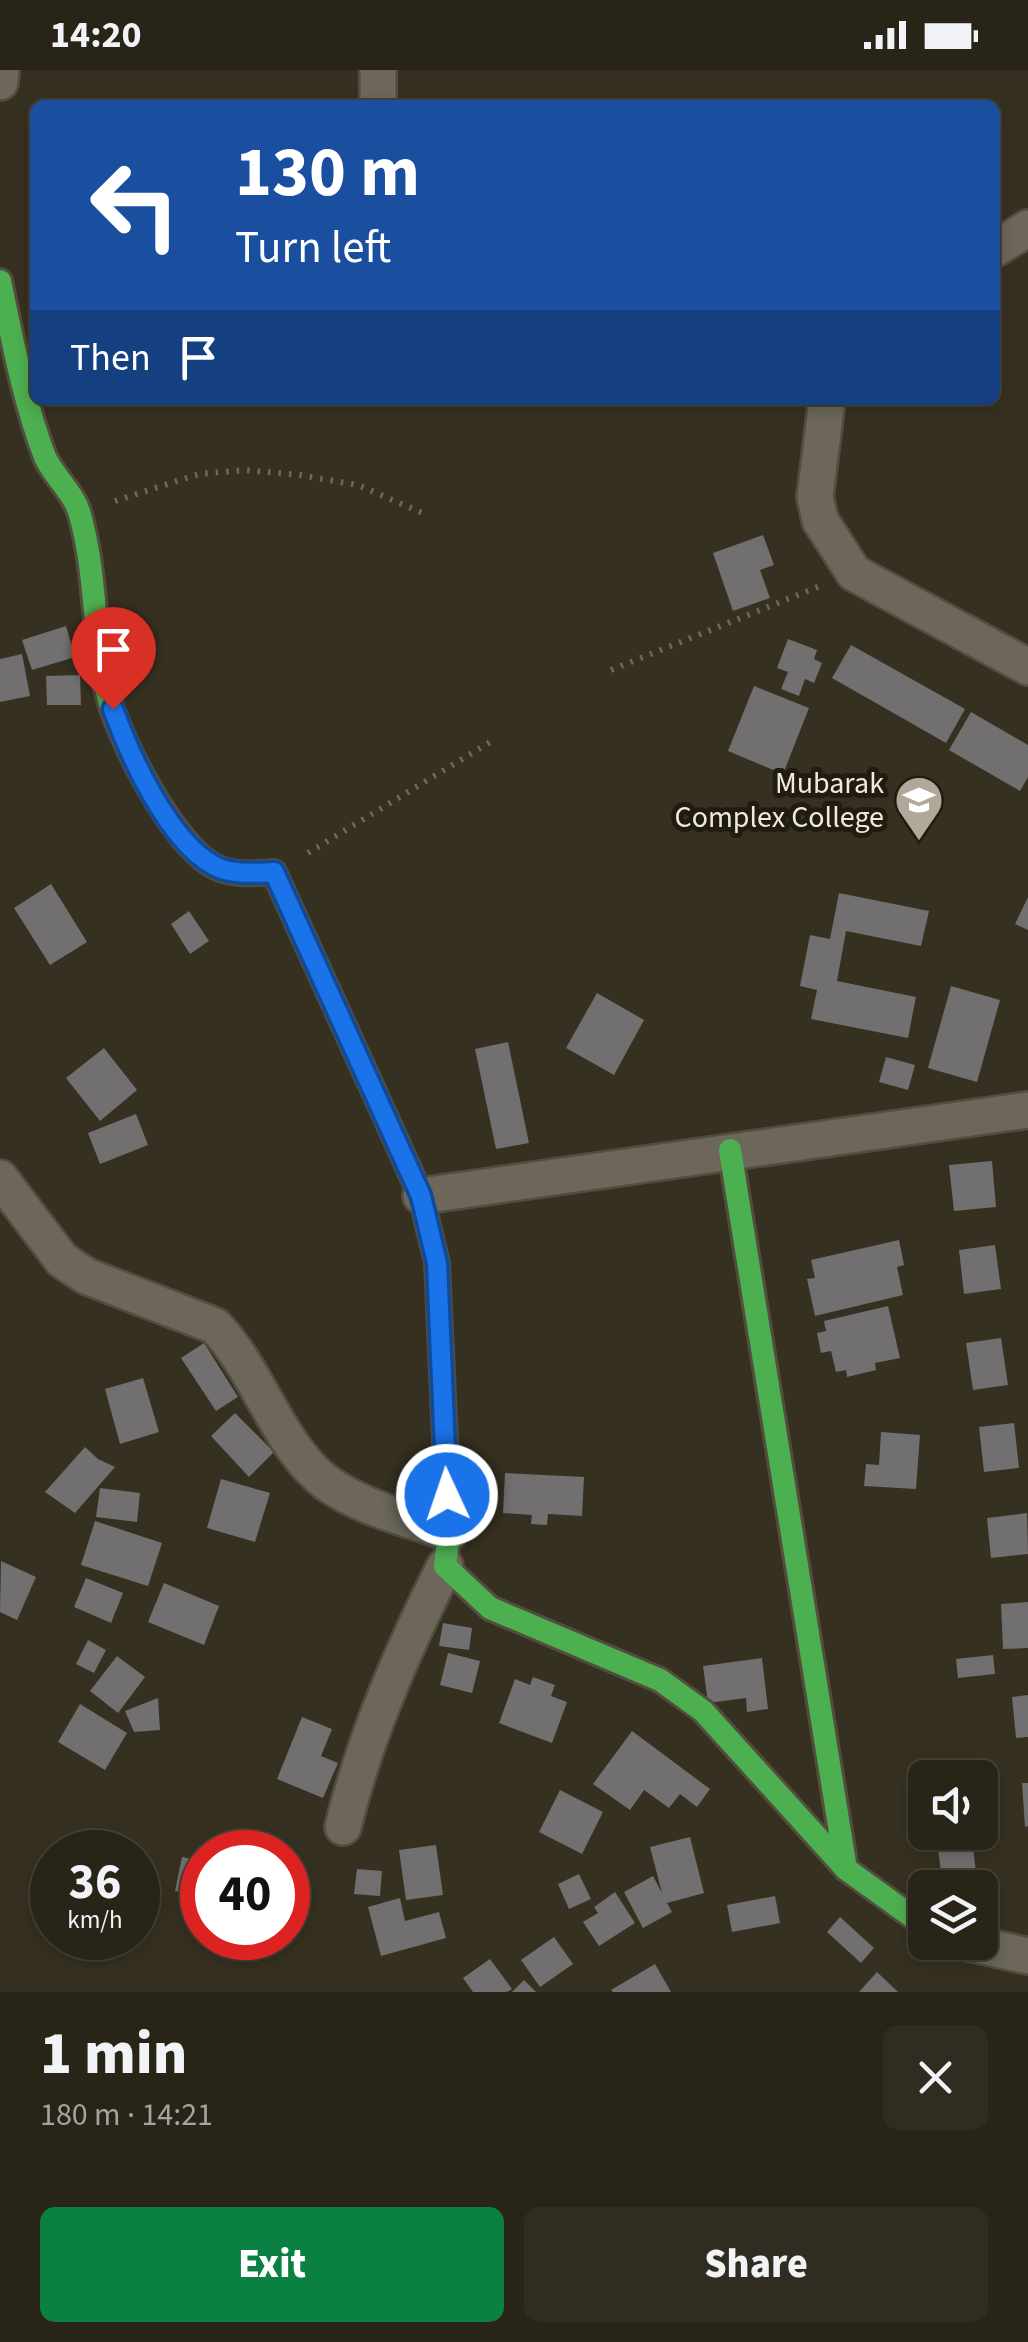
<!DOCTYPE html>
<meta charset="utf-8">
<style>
body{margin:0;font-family:"Source Sans 3",sans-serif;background:#302c21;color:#f1f3f6;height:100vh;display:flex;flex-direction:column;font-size:38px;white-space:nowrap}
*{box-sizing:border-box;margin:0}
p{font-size:32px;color:#a5a4a2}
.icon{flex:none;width:55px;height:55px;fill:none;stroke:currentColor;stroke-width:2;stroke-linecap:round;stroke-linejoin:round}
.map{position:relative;height:1922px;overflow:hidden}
.side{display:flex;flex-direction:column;background:#282418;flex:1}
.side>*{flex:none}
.top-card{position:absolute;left:30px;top:30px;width:970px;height:305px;border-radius:15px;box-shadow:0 5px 15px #0003,0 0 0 2px #444137;background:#1a4fa0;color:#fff;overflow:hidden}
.controls{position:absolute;left:908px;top:1690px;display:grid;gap:20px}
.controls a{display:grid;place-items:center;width:90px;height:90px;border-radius:15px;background:#282418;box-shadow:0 5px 15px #0003,0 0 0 2px #444137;font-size:50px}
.speed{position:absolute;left:30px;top:1760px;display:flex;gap:20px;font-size:50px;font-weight:700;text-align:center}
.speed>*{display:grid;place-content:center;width:130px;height:130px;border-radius:50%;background:#282418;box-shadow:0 5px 15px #0003,0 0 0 2px #444137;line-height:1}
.speed small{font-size:25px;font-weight:400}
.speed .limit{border:15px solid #d22;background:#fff;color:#111}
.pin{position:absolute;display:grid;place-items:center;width:85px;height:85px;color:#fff;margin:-102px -42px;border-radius:50% 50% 50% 0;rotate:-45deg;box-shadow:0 0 10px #0007}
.pin .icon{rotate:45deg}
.me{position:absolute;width:110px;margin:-55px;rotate:357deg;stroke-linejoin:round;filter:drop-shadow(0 0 8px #0008)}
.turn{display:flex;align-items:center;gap:35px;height:210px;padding:0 40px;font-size:45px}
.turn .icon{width:130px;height:130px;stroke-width:2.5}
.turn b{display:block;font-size:70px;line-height:85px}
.then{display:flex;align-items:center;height:95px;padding:0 40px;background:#0003;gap:20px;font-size:38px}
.round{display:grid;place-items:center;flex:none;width:105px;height:105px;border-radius:15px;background:#302c21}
.overview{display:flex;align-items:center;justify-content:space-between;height:170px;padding:0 40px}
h1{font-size:60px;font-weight:800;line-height:75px}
.primary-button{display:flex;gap:20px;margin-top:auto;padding:20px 40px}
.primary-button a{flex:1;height:115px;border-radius:15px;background:#0b8043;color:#fff;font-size:40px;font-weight:800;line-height:115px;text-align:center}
.primary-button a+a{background:#302c21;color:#f1f3f6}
.status{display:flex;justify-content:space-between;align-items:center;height:70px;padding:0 50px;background:#282418;direction:ltr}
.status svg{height:28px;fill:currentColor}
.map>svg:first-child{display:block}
.building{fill:#716f6f}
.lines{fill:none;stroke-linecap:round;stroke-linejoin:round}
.street-casing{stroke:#524d3f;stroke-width:40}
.fast-casing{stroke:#524d3f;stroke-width:28}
.slow-casing{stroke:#524d3f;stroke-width:28}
.path{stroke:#6c685c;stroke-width:6;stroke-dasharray:2.5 8;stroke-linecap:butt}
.street{stroke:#6c675a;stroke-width:35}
.fast{stroke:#4caf50;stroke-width:22}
.slow{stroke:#ffc107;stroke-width:22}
.route-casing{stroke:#114b97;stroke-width:25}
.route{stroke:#1a73e8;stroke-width:18}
.labels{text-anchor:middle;stroke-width:10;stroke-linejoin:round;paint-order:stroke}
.poi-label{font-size:30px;fill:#f1eada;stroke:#211c10;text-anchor:end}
</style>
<div class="status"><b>14:20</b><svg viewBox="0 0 49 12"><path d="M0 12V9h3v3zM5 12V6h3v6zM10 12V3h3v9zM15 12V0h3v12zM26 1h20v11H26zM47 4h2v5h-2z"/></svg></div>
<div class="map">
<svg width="1028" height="1922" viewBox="0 0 1028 1922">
<rect width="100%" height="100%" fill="#363020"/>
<!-- building -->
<g class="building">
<polygon points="763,465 774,495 760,500 770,528 733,541 713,483"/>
<polygon points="66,556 75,587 32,600 22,570"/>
<polygon points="788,569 817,580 814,589 822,593 814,613 805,609 799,626 781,619 788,602 777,598"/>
<polygon points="851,575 965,639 946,673 832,608"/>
<polygon points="22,584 30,626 0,632 0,589"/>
<polygon points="80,605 81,635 47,635 46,606"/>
<polygon points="754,616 809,638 783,704 728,681"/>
<polygon points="971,642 1028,675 1028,707 1020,721 949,680"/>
<polygon points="51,814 87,872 50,895 14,838"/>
<polygon points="839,823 929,841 921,876 846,861 837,911 916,927 908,968 811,949 817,920 800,916 810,865 830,869"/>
<polygon points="1028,827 1028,860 1015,854"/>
<polygon points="189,841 209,871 190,884 171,854"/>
<polygon points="951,916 1000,930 977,1012 928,998"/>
<polygon points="597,923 644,950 614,1005 566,978"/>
<polygon points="508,972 529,1073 496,1079 475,979"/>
<polygon points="104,978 137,1020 100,1051 66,1008"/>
<polygon points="886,987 915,995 908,1020 879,1012"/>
<polygon points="136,1044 148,1075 100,1094 88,1063"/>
<polygon points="992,1091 996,1137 954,1141 949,1095"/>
<polygon points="899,1170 904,1195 897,1197 903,1225 815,1246 807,1209 815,1208 811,1190"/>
<polygon points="995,1175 1001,1219 964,1224 959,1180"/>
<polygon points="888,1236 900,1288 875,1293 876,1300 847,1307 846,1300 836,1302 831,1281 821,1283 817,1263 826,1261 824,1251"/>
<polygon points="1001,1268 1008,1315 973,1320 966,1273"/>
<polygon points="204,1273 238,1327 216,1341 181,1288"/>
<polygon points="143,1308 159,1362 120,1374 105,1319"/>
<polygon points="235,1343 274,1382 249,1407 211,1366"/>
<polygon points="1014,1353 1019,1398 984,1402 979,1357"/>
<polygon points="881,1362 920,1365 916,1419 864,1416 866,1394 879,1395"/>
<polygon points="85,1377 98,1389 115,1397 75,1443 45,1422"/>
<polygon points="505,1403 584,1407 582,1446 548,1444 547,1455 531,1454 532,1445 503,1443"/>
<polygon points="221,1409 270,1423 255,1472 207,1458"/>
<polygon points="100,1418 140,1423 137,1452 96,1447"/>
<polygon points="1027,1443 1028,1484 991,1488 987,1448"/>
<polygon points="95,1451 162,1473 148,1516 81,1495"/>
<polygon points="1,1491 36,1507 17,1550 0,1542"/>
<polygon points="86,1508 123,1523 111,1553 74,1537"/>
<polygon points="164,1513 219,1536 204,1575 148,1552"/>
<polygon points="1028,1532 1028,1578 1003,1579 1001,1534"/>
<polygon points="443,1553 472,1558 469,1580 439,1576"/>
<polygon points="88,1570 106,1580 94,1603 76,1594"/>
<polygon points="448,1583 480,1591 472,1623 440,1615"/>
<polygon points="993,1585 995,1604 958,1608 956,1589"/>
<polygon points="117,1586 145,1607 118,1643 90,1621"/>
<polygon points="762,1588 768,1639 747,1642 746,1628 708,1633 703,1596"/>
<polygon points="533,1607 555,1615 551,1626 567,1632 552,1673 499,1653 515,1609 530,1615"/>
<polygon points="1028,1625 1028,1667 1016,1668 1012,1627"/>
<polygon points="158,1628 160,1660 134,1662 125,1641"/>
<polygon points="80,1634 127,1663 105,1700 58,1672"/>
<polygon points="302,1647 332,1659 321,1686 338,1693 323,1728 277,1709"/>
<polygon points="632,1661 710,1719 697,1737 680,1724 669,1738 644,1720 630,1740 593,1714"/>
<polygon points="1022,1713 1028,1713 1028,1756 1025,1757"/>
<polygon points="560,1720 603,1742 582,1784 539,1762"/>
<polygon points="936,1762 971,1762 978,1818 943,1818"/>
<polygon points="690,1767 704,1823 667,1833 672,1842 643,1858 624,1822 653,1806 662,1823 650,1777"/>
<polygon points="436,1775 443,1825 406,1830 399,1780"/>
<polygon points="182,1787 202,1791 202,1826 175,1821"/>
<polygon points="357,1799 382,1801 380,1826 354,1824"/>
<polygon points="579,1804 591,1829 569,1839 558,1814"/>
<polygon points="615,1822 635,1853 599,1876 583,1852 598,1843 594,1837"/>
<polygon points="775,1826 780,1853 732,1862 727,1835"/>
<polygon points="400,1828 405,1851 439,1842 446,1868 381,1886 368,1837"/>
<polygon points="840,1847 874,1878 861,1893 827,1862"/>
<polygon points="554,1867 573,1894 540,1917 521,1890"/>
<polygon points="490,1889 512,1919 507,1922 473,1922 463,1908"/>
<polygon points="655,1894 671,1922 613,1922 611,1920"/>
<polygon points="877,1902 898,1922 859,1922"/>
<polygon points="524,1910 536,1922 512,1922"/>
</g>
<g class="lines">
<!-- street casing -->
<g class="street-casing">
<g id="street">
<polyline points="378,0 378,35"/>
<polyline points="0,12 1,0"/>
<polyline points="995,179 1028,158"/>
<polyline points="827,330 815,427 820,450 854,503 1028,597"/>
<path d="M0,1108l62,82 24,16 129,50c43,44 64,122 112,157 35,25 82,36 122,50"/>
<polyline points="421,1126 1028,1040"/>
<path d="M343,1757c22,-91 60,-177 102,-261"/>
<polyline points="965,1872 1028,1886"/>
</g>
</g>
<!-- fast casing -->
<g class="fast-casing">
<g id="fast">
<path d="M0,211c12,57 24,122 45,176 9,20 30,37 35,58 16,56 13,117 26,173 10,46 66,156 108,178 18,10 41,7 60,6l116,255"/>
<polyline points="730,1080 846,1799"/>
<polyline points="446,1392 449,1463 445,1496 490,1538 660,1610 703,1641 846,1799 925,1856"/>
</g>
</g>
<!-- slow casing -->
<g class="slow-casing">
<polyline id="slow" points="390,1057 421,1126 437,1193 446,1392"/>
</g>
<!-- path -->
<g class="path">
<polyline points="115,431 199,404 245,400 300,405 358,415 427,445"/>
<polyline points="611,600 825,514"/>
<polyline points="308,783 495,669"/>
</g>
<!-- street -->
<use href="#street" class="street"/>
<!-- fast -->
<use href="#fast" class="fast"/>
<!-- slow -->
<use href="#slow" class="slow"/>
</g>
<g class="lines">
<!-- route casing -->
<g class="route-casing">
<path id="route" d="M113,639c17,47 55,131 100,156 17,10 42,8 61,7l147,324 16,67 10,232"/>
</g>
<!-- route -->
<use href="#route" class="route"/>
</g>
<!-- icons -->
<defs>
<g id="university-pin" transform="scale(2.5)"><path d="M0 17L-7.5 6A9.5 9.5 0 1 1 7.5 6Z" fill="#b0a999" stroke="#211c10"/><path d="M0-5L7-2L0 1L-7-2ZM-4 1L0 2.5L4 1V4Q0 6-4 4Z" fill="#fff"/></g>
</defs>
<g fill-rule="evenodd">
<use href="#university-pin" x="919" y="730"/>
</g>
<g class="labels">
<!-- poi labels -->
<g class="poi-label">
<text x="884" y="723">Mubarak<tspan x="884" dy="34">Complex College</tspan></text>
</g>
</g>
</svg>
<div class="controls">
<a><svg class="icon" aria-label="sound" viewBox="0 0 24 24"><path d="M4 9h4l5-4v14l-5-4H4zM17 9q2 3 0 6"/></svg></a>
<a><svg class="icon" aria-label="layers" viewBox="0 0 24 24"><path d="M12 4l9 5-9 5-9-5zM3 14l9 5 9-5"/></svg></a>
</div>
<div class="speed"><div>36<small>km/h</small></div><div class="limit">40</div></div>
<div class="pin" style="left:113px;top:639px;background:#d93025"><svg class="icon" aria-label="arrive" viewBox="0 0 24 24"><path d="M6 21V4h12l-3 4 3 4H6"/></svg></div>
<svg class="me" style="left:447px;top:1425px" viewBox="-20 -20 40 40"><circle r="17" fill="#1a73e8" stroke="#fff" stroke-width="3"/><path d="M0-11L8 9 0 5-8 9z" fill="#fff"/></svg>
<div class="top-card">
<div class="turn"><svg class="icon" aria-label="left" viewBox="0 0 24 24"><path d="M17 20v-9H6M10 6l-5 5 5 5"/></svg><div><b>130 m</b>Turn left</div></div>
<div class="then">Then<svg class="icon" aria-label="arrive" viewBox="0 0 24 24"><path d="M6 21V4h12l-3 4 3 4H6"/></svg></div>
</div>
</div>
<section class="side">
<div class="overview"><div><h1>1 min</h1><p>180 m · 14:21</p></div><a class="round"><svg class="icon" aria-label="close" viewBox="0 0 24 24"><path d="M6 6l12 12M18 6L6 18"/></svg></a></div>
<div class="primary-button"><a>Exit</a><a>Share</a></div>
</section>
